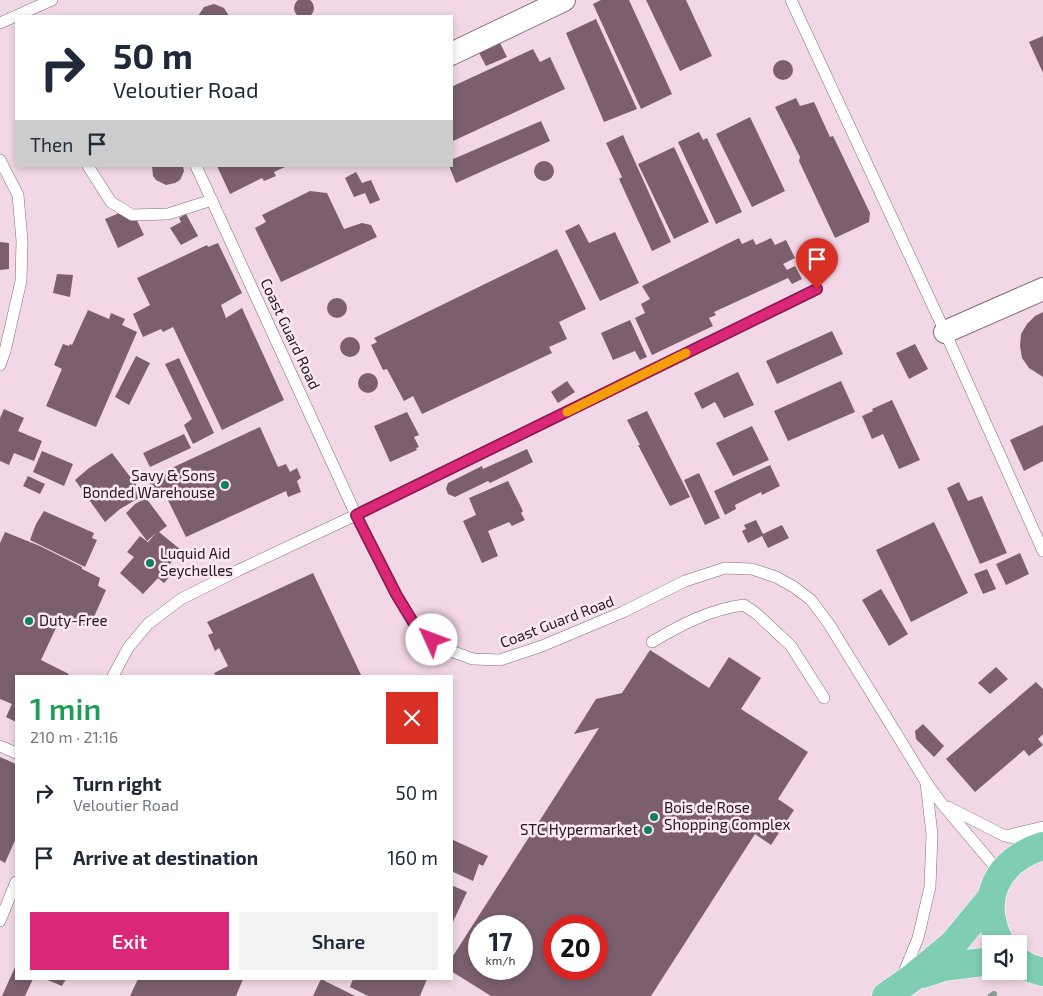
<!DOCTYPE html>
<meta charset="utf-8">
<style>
body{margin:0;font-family:"Exo 2",sans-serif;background:#f2f2f3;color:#1f2937;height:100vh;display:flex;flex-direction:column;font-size:19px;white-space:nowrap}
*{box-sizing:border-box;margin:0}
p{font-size:16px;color:#747a83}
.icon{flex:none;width:28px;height:28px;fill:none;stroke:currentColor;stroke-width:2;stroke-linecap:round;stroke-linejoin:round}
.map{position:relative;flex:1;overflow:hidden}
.side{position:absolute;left:15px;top:675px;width:438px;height:305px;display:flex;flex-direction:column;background:#fff;border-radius:0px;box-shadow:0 2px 8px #0003}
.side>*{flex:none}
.guide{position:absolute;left:15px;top:15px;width:438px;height:152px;border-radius:0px;box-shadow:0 2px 8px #0003;background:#fff;color:#1f2937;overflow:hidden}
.buttons{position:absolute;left:982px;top:935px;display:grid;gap:10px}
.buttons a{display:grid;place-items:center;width:45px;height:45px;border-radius:0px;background:#fff;box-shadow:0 2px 8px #0003;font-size:25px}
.speed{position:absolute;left:468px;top:915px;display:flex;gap:10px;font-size:25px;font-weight:700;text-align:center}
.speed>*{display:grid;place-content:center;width:65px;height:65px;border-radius:50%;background:#fff;box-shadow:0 2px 8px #0003;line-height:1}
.speed small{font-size:12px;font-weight:400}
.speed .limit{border:8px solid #d22;background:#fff;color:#111}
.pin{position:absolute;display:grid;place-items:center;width:42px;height:42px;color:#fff;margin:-51px -21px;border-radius:50% 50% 50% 0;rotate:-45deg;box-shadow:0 0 5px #0007}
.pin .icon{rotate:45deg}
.me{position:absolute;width:55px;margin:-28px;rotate:313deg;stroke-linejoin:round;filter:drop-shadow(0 0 4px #0008)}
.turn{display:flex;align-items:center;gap:18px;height:105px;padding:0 15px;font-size:22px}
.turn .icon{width:65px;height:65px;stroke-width:2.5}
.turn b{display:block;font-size:35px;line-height:42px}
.then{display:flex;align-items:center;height:48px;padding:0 15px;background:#0003;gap:10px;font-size:19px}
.round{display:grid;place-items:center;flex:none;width:52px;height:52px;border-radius:0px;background:#f2f2f3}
.headline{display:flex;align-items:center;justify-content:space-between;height:85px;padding:0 15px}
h1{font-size:30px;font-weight:600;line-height:38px;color:#1e9e55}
.cta{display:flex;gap:10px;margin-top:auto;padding:10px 15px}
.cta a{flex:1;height:58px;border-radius:0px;background:#db2777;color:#fff;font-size:20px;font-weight:600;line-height:58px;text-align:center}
.cta a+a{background:#f2f2f3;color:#1f2937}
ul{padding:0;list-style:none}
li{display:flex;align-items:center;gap:15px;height:65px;padding:0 15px}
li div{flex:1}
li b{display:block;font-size:19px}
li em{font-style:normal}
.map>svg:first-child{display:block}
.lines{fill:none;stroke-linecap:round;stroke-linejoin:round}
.stream{stroke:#869c91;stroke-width:6}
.building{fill:#7b5f6e;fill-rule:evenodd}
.lane-casing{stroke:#836c78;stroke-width:12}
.street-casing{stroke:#836c78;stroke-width:24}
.primary-casing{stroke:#fff;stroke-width:29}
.lane{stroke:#fff;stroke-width:11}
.street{stroke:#fff;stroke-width:22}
.primary{stroke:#7fceb3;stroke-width:28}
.route-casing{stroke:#8e194d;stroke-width:12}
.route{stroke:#db2777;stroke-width:9}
.slow{stroke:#f59e0b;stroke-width:9}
.poi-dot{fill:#13805d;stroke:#fce7f2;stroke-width:2}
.labels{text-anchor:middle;stroke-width:5;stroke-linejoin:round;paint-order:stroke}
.street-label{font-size:15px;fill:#231a1f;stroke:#fce7f2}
.poi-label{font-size:15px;fill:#231a1f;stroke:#fce7f2;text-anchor:start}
</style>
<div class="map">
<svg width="1043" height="996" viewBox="0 0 1043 996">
<rect width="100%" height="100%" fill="#f2d8e6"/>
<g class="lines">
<!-- stream -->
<polyline class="stream" points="991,996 994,994"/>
</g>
<!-- building -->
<g class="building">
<circle cx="304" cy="8" r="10"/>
<polygon points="601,0 629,0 672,94 641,109 593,4"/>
<polygon points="646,0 686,0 712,56 680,71"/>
<polygon points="214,4 224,8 229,16 198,16 204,7"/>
<polygon points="596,19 637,109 604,122 566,33"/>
<polygon points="1043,36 1043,73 1029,42"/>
<polygon points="500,43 507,57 486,66 479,53"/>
<polygon points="533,49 540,62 550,57 565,89 451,142 451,87"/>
<circle cx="783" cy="70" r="10"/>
<polygon points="796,98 800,106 814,102 830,137 833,136 870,213 869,222 835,238 799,161 800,157 775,107"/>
<polygon points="750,117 785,191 752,207 716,134"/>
<polygon points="541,121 550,141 456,183 449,166 451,166 451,160"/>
<polygon points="699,132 703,140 707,138 742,212 716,224 678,142"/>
<polygon points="623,135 671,242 652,251 619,179 622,177 606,143"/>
<polygon points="674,147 709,222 674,239 638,164"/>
<circle cx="544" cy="171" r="10"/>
<polygon points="152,166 183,166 184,171 180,180 175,183 166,185 156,180 153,176"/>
<polygon points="217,166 287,166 274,172 276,176 264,181 262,178 230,194"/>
<polygon points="356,172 362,183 371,180 380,200 370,204 365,193 354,197 345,178"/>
<polygon points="310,191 327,193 344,229 362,223 371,225 377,237 281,282 255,228 266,222 262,215"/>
<polygon points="131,208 144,235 118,248 105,219"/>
<polygon points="186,214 198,236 181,245 170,228 181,222 179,218"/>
<polygon points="579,224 589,243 615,232 639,283 600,301 565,231"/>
<polygon points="739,238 742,244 753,239 756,245 771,238 775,245 786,240 795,258 783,264 787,270 795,266 802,279 792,284 788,278 714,312 716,315 709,318 713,326 652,355 635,318 645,313 641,304 650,299 642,286"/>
<polygon points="0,242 9,243 9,269 0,270"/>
<polygon points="218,243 242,293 221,305 226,318 242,308 284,400 222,430 173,327 163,332 161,329 143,337 133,314 150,305 137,278 207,245 208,247"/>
<polygon points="557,249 586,309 559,322 567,339 549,347 552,353 422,414 413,396 404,401 387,369 383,370 371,345 377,342 374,338"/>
<polygon points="57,274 73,275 70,297 53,293"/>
<circle cx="337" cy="308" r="10"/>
<polygon points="88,310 109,319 111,313 125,319 122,325 137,332 96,427 46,406 62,369 54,365 63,344 69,346 70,344 72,345"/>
<polygon points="1043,312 1043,377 1029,368 1022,358 1020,346 1021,334 1027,324 1035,316"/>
<polygon points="630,320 647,357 640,360 635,351 613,360 601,333"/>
<polygon points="832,331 843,354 777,384 766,361"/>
<circle cx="350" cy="347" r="10"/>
<polygon points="915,344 928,369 909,379 896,353"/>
<polygon points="136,356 150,363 129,405 115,397"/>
<polygon points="179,358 214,433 193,444 184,425 192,419 165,364"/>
<polygon points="738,372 754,405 724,418 715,402 702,409 694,393"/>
<circle cx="368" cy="383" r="10"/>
<polygon points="567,381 575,392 558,403 551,392"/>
<polygon points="841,381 855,412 788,441 774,411"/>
<polygon points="892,400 920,460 899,469 883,434 872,439 862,416 873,411 872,409"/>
<polygon points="4,409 24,418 18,431 42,441 34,461 14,453 9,465 0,461 0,418"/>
<polygon points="647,411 690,497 670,506 638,445 640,445 627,420"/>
<polygon points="407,412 419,435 414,437 419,447 416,448 417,450 390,462 374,426"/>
<polygon points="1043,425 1043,461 1024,471 1010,440"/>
<polygon points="752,426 769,460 733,476 716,443"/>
<polygon points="260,427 278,467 286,464 290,472 297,468 301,478 297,481 301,492 288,497 286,491 186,537 163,490 154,492 148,479"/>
<polygon points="184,434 191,448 150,467 143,453"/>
<polygon points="527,449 533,462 490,483 488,481 455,497 448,494 446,489 448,483 482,466 483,469"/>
<polygon points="42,451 73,464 64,486 33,472"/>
<polygon points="112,453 144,495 120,509 105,522 75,480 89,468"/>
<polygon points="770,465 780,486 762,495 761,492 735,505 736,509 725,515 714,491"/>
<polygon points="699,473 720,518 705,525 684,480"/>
<polygon points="28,476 45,484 40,494 23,486"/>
<polygon points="508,481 523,511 521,513 525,520 512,526 509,522 488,531 498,556 482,563 463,521 476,515 469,498"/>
<polygon points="959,482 968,501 982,496 1007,553 980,564 947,488"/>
<polygon points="146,498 167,526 159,532 181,550 166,569 172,574 164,583 158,578 143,594 120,573 134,557 127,552 140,536 149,543 148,542 156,533 147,541 126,513 135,504"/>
<polygon points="44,511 94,533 92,538 97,540 85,567 30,540 36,524"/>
<polygon points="756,520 763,534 782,525 789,538 768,548 762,536 748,543 742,531 746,529 744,525"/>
<polygon points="934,522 968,593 911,622 876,550"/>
<polygon points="5,532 40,546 82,567 82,569 100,578 98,586 106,590 89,628 62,615 41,660 69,674 67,676 16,676 16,722 6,717 12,704 0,699 0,543"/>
<polygon points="1020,553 1029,574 1006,585 996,564"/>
<polygon points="987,569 996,589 983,594 974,574"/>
<polygon points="313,573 361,675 216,676 214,673 228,666 219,648 215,651 208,635 213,633 207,622"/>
<polygon points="881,589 908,634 889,646 862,600"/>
<path d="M650,650l59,38 20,-31 32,21 -20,31 67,43 -30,47 16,11 -23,35 -16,-11 -104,162h-160l-40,-25v-12l148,-231 -25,6 22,-35 26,-6zM479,926h42v43h-42zM554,926h42v43h-42z"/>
<polygon points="996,667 1008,679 990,694 978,683"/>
<polygon points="1036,682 1043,689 1043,734 1038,739 1043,745 1029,756 1024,750 975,792 946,759"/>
<polygon points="923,724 944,746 934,757 916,739 915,731"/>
<polygon points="0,757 16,764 16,838 5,863 0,860"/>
<polygon points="451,839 488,856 483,866 479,864 473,881 451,871"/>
<polygon points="451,885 467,892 451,926"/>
<polygon points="16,965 16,979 33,979 25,996 2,996"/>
<polygon points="45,979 66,979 62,986"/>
<polygon points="138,979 243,979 236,996 130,996"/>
<polygon points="321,979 355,996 313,996"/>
<polygon points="353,979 427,979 420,996 368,996 350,987"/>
</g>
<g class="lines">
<!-- lane casing -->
<g class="lane-casing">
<g id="lane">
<polyline points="791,0 945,332 1043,551"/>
<polyline points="0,23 52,0"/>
<polyline points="0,160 18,195 22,241 21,281 5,351 0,365"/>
<polyline points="88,166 111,202 132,215 168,214 212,200"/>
<polyline points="196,166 356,515 396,594 419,632 445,649 473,659 500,660 542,646 623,612 685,581 725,568 752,569 776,577 794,587 811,600 829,624 926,782 942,804 1001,874"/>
<path d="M652,642c28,-17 59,-33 92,-37l13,9 34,32 33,52"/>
<polyline points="113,676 128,648 148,624 181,599 239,570 356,515 817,289"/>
<polyline points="0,746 16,753"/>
<polyline points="948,807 1005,836 1034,843"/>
<polyline points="1009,835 1043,827"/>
<polyline points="0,921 16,882"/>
<polyline points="902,977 918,938 930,887 932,834 926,783"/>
</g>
</g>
<!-- street casing -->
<g class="street-casing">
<g id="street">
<polyline points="451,54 564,0"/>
<polyline points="945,332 1043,289"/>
</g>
</g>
<!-- primary casing -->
<g class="primary-casing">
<g id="primary">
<path d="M1001,944c-24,-44 -4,-84 42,-98"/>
<polyline points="1019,962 1030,968 1043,972"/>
<polyline points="923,974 944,967 991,961"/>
<polyline points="886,996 912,978 954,943 991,898"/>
</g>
</g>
<!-- lane -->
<use href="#lane" class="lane"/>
<!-- street -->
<use href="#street" class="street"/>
<!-- primary -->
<use href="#primary" class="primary"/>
</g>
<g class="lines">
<!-- route casing -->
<g class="route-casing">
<polyline id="route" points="432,640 419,632 396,594 356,515 817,289"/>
</g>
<!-- route -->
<use href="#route" class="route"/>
<!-- slow -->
<polyline class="slow" points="567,412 686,353"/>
</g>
<!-- markers -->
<g class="poi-dot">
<circle cx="225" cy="485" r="5"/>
<circle cx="150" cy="563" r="5"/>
<circle cx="29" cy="621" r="5"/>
<circle cx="654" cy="817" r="5"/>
<circle cx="648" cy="830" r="5"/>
</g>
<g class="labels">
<!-- street labels -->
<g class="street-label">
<text transform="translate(290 334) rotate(65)" y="5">Coast Guard Road</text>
<text transform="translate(557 622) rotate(-21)" y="5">Coast Guard Road</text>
</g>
<!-- poi labels -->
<g class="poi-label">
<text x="215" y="481" text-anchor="end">Savy &amp; Sons<tspan x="215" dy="17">Bonded Warehouse</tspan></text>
<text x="160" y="559">Luquid Aid<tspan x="160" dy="17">Seychelles</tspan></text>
<text x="39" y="626">Duty-Free</text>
<text x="664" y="813">Bois de Rose<tspan x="664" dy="17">Shopping Complex</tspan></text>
<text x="638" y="835" text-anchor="end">STC Hypermarket</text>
</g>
</g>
</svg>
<div class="buttons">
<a><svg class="icon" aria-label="sound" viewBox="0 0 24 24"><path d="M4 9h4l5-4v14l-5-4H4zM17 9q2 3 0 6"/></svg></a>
</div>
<div class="speed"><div>17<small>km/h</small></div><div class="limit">20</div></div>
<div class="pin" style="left:817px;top:289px;background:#d93025"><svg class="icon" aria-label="arrive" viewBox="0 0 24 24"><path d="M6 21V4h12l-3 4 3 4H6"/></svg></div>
<svg class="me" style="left:432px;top:640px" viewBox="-20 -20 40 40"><circle r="19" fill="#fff"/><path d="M0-13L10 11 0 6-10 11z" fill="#db2777"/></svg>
<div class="guide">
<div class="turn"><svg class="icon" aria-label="right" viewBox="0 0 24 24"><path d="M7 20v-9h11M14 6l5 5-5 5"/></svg><div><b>50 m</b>Veloutier Road</div></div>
<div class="then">Then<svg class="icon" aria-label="arrive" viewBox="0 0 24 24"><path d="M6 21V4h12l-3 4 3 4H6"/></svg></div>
</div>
<section class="side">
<div class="headline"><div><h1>1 min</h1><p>210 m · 21:16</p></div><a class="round" style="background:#d93025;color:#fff"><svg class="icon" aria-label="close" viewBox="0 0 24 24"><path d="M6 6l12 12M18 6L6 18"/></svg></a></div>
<ul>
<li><svg class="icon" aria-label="right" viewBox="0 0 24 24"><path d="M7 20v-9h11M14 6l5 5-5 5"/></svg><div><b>Turn right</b><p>Veloutier Road</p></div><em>50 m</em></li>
<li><svg class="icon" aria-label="arrive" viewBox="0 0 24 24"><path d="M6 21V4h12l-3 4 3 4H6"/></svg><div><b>Arrive at destination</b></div><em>160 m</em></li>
</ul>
<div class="cta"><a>Exit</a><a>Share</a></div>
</section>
</div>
